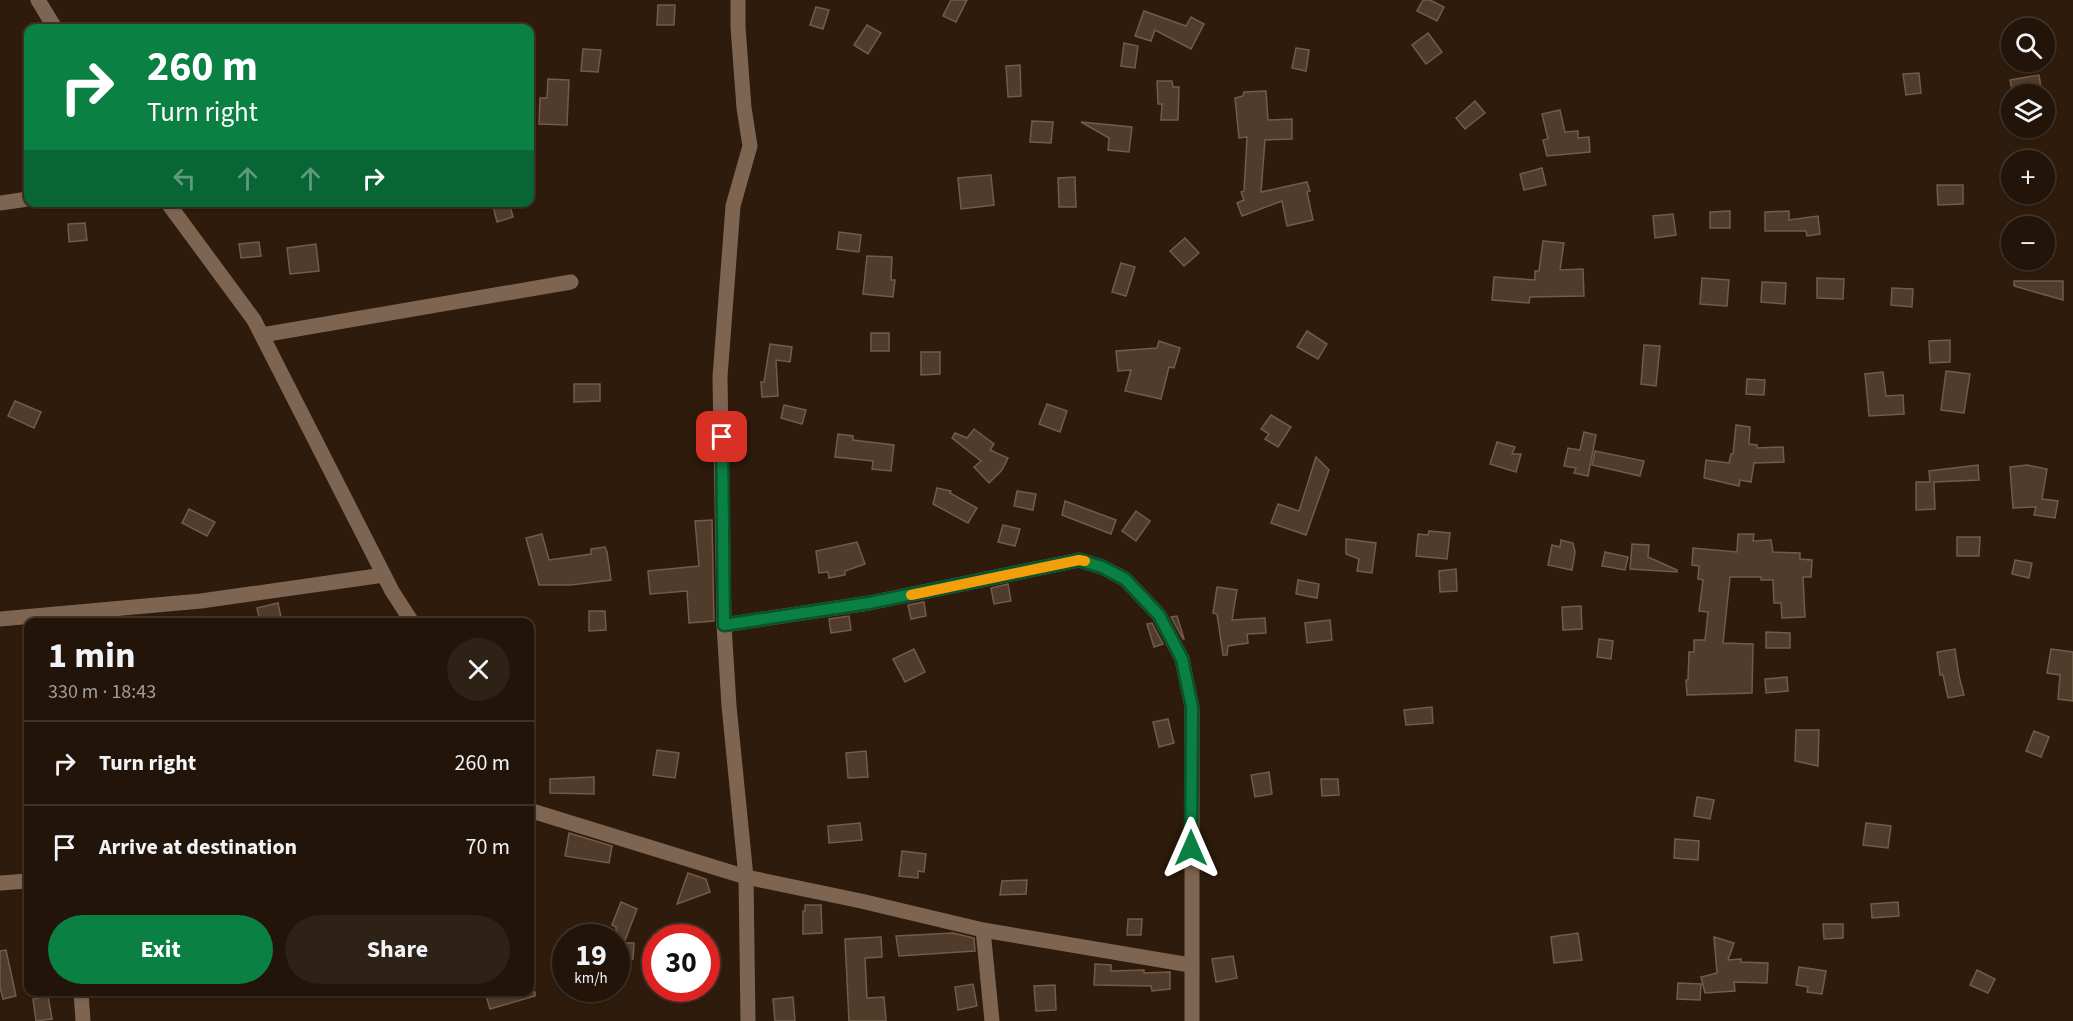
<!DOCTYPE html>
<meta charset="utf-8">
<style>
body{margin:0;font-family:"Source Sans 3",sans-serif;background:#2e2116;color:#f1f3f6;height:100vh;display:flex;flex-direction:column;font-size:22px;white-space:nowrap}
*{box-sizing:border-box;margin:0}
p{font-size:20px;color:#a29e9c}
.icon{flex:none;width:33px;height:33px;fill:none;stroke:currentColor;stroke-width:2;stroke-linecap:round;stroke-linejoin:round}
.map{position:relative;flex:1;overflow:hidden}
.panel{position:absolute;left:24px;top:618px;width:510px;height:378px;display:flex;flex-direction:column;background:#221408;border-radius:12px;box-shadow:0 2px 4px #0004,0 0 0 2px #3f3329}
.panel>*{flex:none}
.banner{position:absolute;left:24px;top:24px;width:510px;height:183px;border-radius:12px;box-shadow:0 2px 4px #0004,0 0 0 2px #3f3329;background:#0b8043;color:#fff;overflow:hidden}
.buttons{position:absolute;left:2001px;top:18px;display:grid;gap:12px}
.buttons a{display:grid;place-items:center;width:54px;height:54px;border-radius:50%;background:#221408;box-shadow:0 2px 4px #0004,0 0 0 2px #3f3329;font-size:30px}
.speed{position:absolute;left:552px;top:924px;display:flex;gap:12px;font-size:30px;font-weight:700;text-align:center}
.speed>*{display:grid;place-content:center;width:78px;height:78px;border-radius:50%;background:#221408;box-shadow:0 2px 4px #0004,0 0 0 2px #3f3329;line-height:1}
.speed small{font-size:15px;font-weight:400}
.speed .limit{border:9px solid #d22;background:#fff;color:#111}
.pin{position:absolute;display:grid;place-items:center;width:51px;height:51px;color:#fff;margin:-26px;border-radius:12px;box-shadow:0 3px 9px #0006}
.me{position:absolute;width:66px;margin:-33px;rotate:0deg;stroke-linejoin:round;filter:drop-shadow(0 0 4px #0008)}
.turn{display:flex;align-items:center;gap:21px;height:126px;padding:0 24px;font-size:27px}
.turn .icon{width:78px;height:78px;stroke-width:2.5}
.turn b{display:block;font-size:42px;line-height:51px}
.lanes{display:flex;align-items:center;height:57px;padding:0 24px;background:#0003;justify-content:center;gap:30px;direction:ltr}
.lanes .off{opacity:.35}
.round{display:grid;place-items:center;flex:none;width:63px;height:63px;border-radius:32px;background:#2e2116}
.headline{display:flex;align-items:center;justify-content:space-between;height:102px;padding:0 24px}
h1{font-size:36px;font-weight:700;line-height:45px}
.cta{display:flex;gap:12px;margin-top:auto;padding:12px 24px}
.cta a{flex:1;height:69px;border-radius:36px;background:#0b8043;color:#fff;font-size:24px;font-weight:700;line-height:69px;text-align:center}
.cta a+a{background:#2e2116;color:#f1f3f6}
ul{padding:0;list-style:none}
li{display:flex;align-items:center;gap:18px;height:84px;padding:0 24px;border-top:2px solid #3f3329}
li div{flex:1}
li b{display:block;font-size:22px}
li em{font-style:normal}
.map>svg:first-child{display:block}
.building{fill:#513c2b;stroke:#725b4a;stroke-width:1.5}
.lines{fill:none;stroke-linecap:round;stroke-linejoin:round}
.minor{stroke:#7e6551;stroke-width:15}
.route-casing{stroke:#07532c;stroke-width:15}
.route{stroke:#0b8043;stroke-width:10}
.slow{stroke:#f59e0b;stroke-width:10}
</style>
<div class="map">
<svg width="2073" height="1021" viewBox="0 0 2073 1021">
<rect width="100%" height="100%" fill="#2e1b0b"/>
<!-- building -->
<g class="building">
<polygon points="951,0 967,0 956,22 943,16"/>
<polygon points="1423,0 1430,0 1444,7 1437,21 1417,11"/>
<polygon points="658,5 675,5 674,25 657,25"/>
<polygon points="816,7 829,10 823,29 810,25"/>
<polygon points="1144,11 1186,26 1191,17 1204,24 1191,49 1155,30 1151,41 1135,36"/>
<polygon points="867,25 881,33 868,54 854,45"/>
<polygon points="1428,33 1442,52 1426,64 1412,45"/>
<polygon points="1124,43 1138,46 1135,68 1121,66"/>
<polygon points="1296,48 1309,50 1306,71 1292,68"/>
<polygon points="583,49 601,50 598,72 581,71"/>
<polygon points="1020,65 1021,96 1008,97 1006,66"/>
<polygon points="1919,73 1921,93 1906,95 1903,74"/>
<polygon points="2039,75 2042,94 2013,94 2010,80"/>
<polygon points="548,79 569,80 567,125 539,124 540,98 547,98"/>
<polygon points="1157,81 1172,81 1173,87 1179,87 1178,120 1161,120 1162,104 1158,104"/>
<polygon points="1266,91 1268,120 1292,119 1292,139 1265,140 1261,192 1307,182 1310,191 1307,192 1313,220 1287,226 1282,201 1242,216 1237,203 1244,200 1241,192 1244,191 1247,137 1239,138 1235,98 1243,96 1244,92"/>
<polygon points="1475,101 1485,113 1465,129 1456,118"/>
<polygon points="1560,110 1565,132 1578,131 1578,138 1589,137 1590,152 1547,156 1543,140 1548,139 1542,114"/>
<polygon points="1032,121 1053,122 1051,143 1030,142"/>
<polygon points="1081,122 1132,127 1129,152 1108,150 1109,138"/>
<polygon points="1542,168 1546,185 1524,190 1520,174"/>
<polygon points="991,175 994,205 961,209 958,178"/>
<polygon points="1075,177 1076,207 1059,207 1058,178"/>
<polygon points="1937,185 1963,185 1963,204 1938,205"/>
<polygon points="492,202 509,202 513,217 497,222"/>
<polygon points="1730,211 1730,228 1710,228 1710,212"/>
<polygon points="1789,211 1789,220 1818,216 1820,234 1807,236 1806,231 1765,231 1765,212"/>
<polygon points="1673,214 1676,235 1655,238 1653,216"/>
<polygon points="85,223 87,240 69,242 68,224"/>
<polygon points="839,232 861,235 859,252 837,249"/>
<polygon points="1185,238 1199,253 1184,266 1170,251"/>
<polygon points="1543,241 1564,243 1560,270 1583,269 1584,296 1530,297 1529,303 1492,300 1494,277 1535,280 1535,271 1539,271"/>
<polygon points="259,242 261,256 241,258 239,244"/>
<polygon points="316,244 319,271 290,274 287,248"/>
<polygon points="867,256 892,257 891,280 895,280 893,297 863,294"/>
<polygon points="1121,263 1135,267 1126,296 1112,292"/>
<polygon points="1702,278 1729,280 1727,306 1700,304"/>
<polygon points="1817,278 1844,279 1843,299 1817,298"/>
<polygon points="2014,281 2063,281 2063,300 2014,286"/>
<polygon points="1762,282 1786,283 1785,304 1761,302"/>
<polygon points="1892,288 1913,289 1912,307 1891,305"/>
<polygon points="1307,331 1327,344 1318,359 1297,347"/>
<rect x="871" y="333" width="18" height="18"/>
<polygon points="1950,340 1950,362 1930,363 1929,341"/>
<polygon points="1159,341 1180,348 1174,368 1169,367 1161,399 1125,391 1131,370 1118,371 1116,351 1157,348"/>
<polygon points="770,344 792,347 790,362 776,360 778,396 762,397 761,382 764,382"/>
<polygon points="1644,345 1660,346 1656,386 1641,384"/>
<polygon points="921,352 940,352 940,374 921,375"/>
<polygon points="1946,371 1970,374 1964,413 1941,410"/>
<polygon points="1883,372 1886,396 1903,395 1904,414 1869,416 1865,374"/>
<polygon points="1747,379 1765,380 1764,395 1746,394"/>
<polygon points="574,384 600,384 600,401 574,402"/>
<polygon points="15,401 41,412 34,428 8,416"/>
<polygon points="1047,404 1067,411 1060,432 1039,424"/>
<polygon points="784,405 806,410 802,424 781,418"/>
<polygon points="1271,415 1291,427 1278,447 1265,439 1269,434 1261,429"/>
<polygon points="1736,425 1750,427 1749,444 1757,445 1757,448 1783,447 1784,462 1754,463 1751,482 1740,480 1739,486 1704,478 1706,460 1729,463 1731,454 1733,454"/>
<polygon points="974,429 994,444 990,450 1008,458 1002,470 989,483 974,467 981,461 952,438 955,433 967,438"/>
<polygon points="1584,432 1596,435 1588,476 1574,473 1576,468 1564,466 1568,448 1580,450"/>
<polygon points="838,434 853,436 853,440 894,445 891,471 872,469 873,461 835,457"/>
<polygon points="1497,442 1515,447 1512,454 1521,454 1516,472 1490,464"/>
<polygon points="1595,451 1644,461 1640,476 1592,465"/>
<polygon points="1316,457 1329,470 1306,535 1271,523 1278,504 1299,511"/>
<polygon points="1978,465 1979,480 1934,482 1935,509 1916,510 1916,482 1930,482 1929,471"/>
<polygon points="2027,465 2047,469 2042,499 2058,501 2055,518 2034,515 2036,507 2013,508 2010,467"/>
<polygon points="937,488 951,491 950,493 977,508 968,523 933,504"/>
<polygon points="1017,491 1036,494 1033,510 1014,506"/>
<polygon points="1065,501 1116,520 1111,534 1062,515"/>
<polygon points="189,509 215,522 207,536 182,523"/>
<polygon points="1136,511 1150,521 1136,541 1122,531"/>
<polygon points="712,520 714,621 689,623 687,591 650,594 648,571 699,566 695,521"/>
<polygon points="1003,525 1020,529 1015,546 998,542"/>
<polygon points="1429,531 1450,533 1447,559 1416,556 1418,534 1428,535"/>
<polygon points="542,534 549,560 591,554 591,549 605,547 607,552 611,580 571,585 539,585 526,538"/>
<polygon points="1738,534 1754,534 1753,541 1771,540 1773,552 1800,553 1800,559 1812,560 1811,577 1803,577 1805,617 1782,618 1781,603 1774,603 1773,580 1761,580 1761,577 1730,577 1723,643 1753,644 1752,693 1687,695 1686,680 1688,680 1689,652 1694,652 1694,640 1705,640 1708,612 1699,611 1703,580 1698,579 1699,566 1692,565 1693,548 1737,552"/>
<polygon points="1957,537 1980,537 1979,556 1957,556"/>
<polygon points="1346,539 1376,543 1372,573 1357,571 1359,559 1346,554"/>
<polygon points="1561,540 1573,543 1575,552 1572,570 1548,565 1552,545 1560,547"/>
<polygon points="857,542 865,564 845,571 845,575 829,578 828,572 819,573 816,551"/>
<polygon points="1632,544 1649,545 1648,557 1677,570 1677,572 1630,569"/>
<polygon points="1605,552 1628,557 1625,570 1602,566"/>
<polygon points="2015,560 2032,563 2029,578 2012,574"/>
<polygon points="1456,569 1457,591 1440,592 1439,571"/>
<polygon points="1298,580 1319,584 1317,598 1296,594"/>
<polygon points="1008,584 1011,601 994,604 991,588"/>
<polygon points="1217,587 1237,590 1232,620 1265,618 1266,633 1247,634 1248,643 1228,646 1227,655 1223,655 1217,614 1213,613"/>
<polygon points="924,602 926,616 911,619 908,605"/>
<polygon points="278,603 282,622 260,622 257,608"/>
<polygon points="1581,606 1582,629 1563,630 1562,607"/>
<polygon points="589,611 605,611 606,630 589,631"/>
<polygon points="849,616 851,630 831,633 829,619"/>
<polygon points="1177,616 1184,639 1183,639 1171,617"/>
<polygon points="1330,620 1332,640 1307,643 1305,623"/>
<polygon points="1152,623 1163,644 1154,647 1147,624"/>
<polygon points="1766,632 1790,633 1790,648 1766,648"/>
<polygon points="1599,639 1613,641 1611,659 1597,657"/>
<polygon points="914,649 925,672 905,682 893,659"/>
<polygon points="1955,649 1959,676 1964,695 1948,698 1943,675 1940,675 1937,652"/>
<polygon points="2051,649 2073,652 2073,701 2058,699 2060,675 2047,673"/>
<polygon points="1787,677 1788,691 1766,693 1765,679"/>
<polygon points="1432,707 1433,723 1406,725 1404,710"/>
<polygon points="1168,719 1174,743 1159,747 1153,722"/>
<polygon points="1796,730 1819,730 1818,766 1795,761"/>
<polygon points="2034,731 2049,737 2041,757 2026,751"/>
<polygon points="657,750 679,753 675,778 653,775"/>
<polygon points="866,751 868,777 848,778 846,753"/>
<polygon points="1269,772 1272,794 1255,797 1251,775"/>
<polygon points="594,777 594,794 550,793 550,779"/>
<polygon points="1321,779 1338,779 1339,795 1322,796"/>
<polygon points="1697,797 1714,800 1710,819 1694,816"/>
<polygon points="860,823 862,840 829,843 828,826"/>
<polygon points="1866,823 1891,826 1888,848 1863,845"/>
<polygon points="569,833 612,846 609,863 565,856"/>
<polygon points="1675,839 1699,841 1698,860 1674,858"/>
<polygon points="902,851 926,854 924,872 918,871 918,878 899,876"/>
<polygon points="688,873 706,879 710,892 677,904"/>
<polygon points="1027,880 1026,894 1000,895 1002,881"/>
<polygon points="621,902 637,909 624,943 634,943 633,959 616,960 616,927 612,925"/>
<polygon points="1898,902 1899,916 1872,918 1871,904"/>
<polygon points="805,905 821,905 822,933 803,934 803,911 805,911"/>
<polygon points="1128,919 1142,919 1141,935 1127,935"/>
<polygon points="1823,924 1843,924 1843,938 1824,939"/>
<polygon points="953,933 974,938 975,951 899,956 896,936"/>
<polygon points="1578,933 1582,960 1554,963 1551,937"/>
<polygon points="881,937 882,957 865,958 867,998 884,997 886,1021 849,1021 845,939"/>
<polygon points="1714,937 1734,943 1728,960 1741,959 1741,962 1768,963 1767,983 1734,982 1735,991 1705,993 1701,977 1717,973"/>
<polygon points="6,950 16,996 3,999 0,987 0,951"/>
<polygon points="1233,956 1237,978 1216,982 1212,959"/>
<polygon points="1095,964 1111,965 1111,971 1144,970 1144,973 1170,972 1170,989 1152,991 1151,986 1094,985"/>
<polygon points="1799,967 1826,971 1822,994 1807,992 1808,987 1796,985"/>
<polygon points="1977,970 1995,979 1988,993 1970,985"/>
<polygon points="1678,983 1701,984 1700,1000 1677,999"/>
<polygon points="973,984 977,1006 958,1010 955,987"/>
<polygon points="1055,985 1056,1010 1036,1011 1034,986"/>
<polygon points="485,992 535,992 535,996 490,1009"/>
<polygon points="48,996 52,1019 36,1021 33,999"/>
<polygon points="793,997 795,1021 775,1021 773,999"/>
</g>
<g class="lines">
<!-- minor -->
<g class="minor">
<polyline points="38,0 55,28"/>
<polyline points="738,0 738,27 744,108 750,146 733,206 720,377 724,625 729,706 746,877 748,1021"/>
<polyline points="167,202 254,320 392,591 412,622"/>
<polyline points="0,203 28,199"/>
<polyline points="262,335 571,282"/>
<polyline points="0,619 201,601 384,575"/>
<polyline points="724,625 869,603 1079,560 1102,567 1125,579 1159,615 1182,659 1192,707 1192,1021"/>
<polyline points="530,808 532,811 746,877 861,901 983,930 992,1021"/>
<polyline points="0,883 28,881"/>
<polyline points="983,930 1190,965"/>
<polyline points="81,992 83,1021"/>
</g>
</g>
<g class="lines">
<!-- route casing -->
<g class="route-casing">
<polyline id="route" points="722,437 724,625 869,603 1079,560 1102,567 1125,579 1159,615 1182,659 1192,707 1191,848"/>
</g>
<!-- route -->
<use href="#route" class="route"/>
<!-- slow -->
<polyline class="slow" points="911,595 1079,560 1085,561"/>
</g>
</svg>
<div class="buttons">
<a><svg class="icon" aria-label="search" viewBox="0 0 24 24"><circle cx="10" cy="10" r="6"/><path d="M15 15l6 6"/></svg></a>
<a><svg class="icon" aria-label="layers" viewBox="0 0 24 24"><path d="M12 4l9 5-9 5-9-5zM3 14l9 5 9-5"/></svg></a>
<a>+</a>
<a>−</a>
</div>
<div class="speed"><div>19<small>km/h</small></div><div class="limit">30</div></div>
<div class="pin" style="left:722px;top:437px;background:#d93025"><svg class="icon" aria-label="arrive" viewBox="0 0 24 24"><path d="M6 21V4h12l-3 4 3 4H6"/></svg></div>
<svg class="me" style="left:1191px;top:848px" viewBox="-20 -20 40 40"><path d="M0-17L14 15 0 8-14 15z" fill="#0b8043" stroke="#fff" stroke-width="4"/></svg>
<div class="banner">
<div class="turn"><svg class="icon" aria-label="right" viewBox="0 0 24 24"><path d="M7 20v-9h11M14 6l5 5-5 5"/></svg><div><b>260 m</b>Turn right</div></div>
<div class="lanes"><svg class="icon off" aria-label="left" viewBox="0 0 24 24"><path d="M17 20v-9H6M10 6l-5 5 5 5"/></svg><svg class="icon off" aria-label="ahead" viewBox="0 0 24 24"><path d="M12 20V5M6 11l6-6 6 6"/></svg><svg class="icon off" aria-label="ahead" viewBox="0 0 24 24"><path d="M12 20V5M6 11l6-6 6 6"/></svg><svg class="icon" aria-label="right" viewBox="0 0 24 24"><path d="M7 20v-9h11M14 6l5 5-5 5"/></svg></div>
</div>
<section class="panel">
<div class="headline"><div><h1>1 min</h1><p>330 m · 18:43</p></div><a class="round"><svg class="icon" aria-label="close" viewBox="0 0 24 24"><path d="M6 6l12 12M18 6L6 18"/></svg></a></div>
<ul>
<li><svg class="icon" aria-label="right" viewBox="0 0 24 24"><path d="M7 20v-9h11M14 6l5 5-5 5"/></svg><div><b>Turn right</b></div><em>260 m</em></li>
<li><svg class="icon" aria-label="arrive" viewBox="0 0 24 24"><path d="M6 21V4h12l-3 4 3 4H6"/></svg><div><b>Arrive at destination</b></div><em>70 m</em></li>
</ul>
<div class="cta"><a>Exit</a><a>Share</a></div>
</section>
</div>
